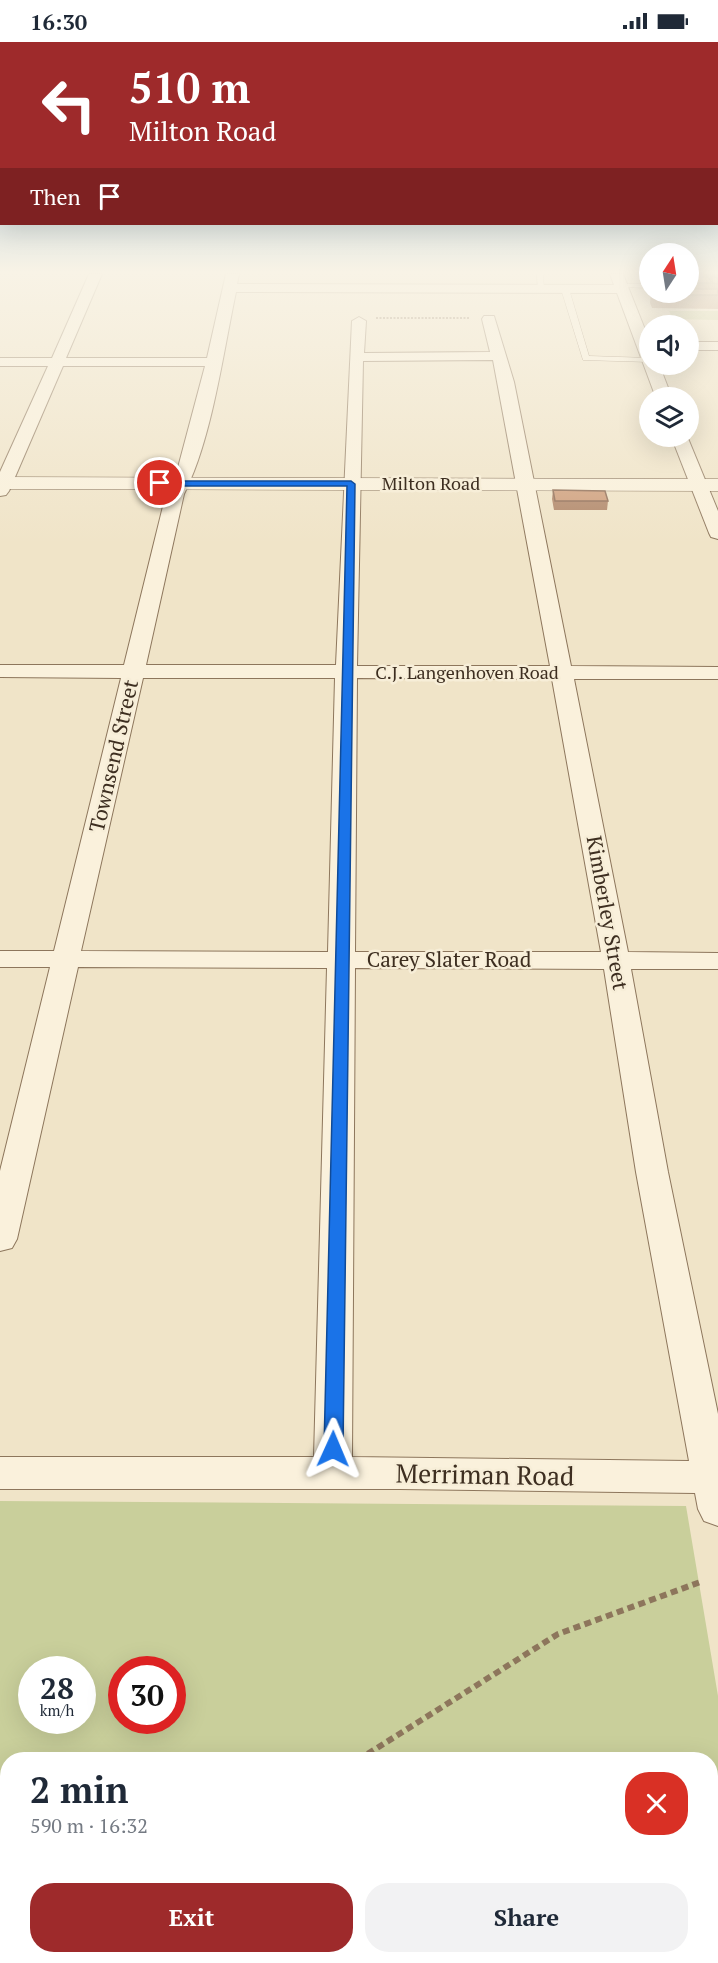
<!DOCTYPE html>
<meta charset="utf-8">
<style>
body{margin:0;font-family:"PT Serif",serif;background:#f2f2f3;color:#1f2937;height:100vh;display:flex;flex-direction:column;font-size:22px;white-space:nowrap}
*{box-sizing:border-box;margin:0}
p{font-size:20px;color:#747a83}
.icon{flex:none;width:33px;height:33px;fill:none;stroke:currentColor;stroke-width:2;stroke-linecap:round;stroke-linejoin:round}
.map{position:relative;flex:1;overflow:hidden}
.details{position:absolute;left:0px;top:1710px;width:718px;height:212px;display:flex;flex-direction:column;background:#fff;border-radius:24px 24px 0 0;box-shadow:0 6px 24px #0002}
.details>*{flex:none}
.guide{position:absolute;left:0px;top:0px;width:718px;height:183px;box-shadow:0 6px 24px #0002;background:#9e2a2b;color:#fff;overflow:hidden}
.needle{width:39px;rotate:12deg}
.tools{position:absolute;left:639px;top:201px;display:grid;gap:12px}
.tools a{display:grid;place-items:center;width:60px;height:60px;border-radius:50%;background:#fff;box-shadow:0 6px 24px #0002;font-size:30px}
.speed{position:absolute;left:18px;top:1614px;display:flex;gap:12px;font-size:30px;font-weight:700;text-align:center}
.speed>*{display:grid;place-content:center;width:78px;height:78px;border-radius:50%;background:#fff;box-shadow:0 6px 24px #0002;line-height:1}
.speed small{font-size:15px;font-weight:400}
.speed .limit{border:9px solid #d22;background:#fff;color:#111}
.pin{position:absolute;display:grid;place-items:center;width:51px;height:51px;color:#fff;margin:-26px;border:3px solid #fff;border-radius:50%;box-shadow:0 2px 6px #0007}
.me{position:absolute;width:66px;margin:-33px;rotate:1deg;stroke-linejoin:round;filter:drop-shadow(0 0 4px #0008)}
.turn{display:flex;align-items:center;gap:21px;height:126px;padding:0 30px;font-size:27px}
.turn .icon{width:78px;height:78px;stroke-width:2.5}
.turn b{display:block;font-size:42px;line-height:51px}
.then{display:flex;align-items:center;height:57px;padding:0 30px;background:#0003;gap:12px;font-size:22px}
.round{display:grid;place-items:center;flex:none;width:63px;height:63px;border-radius:24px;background:#f2f2f3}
.overview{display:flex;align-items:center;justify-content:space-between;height:102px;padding:0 30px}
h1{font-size:36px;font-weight:700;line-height:45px}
.primary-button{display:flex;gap:12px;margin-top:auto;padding:12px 30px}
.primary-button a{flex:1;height:69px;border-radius:24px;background:#9e2a2b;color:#fff;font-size:24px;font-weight:700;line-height:69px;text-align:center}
.primary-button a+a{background:#f2f2f3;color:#1f2937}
.status{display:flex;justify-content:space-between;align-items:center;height:42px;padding:0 30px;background:#fff;direction:ltr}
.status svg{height:16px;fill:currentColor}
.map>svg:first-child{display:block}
.green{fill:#c9cf9b;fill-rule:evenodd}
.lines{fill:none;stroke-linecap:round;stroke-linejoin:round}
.lane-casing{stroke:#8d765c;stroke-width:1}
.street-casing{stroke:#8d765c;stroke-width:2}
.secondary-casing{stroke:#6f573f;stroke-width:1}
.path-far1{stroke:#8d765c;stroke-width:2;stroke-dasharray:2 1.5;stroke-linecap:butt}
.path{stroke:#8d765c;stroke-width:6;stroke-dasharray:7 4.5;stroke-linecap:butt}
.lane{fill:#faf1dc;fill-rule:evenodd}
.street{fill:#faf1dc;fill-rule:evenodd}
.secondary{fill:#faf1dc;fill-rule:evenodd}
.wall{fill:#b2896c}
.building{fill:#cf9f7d;stroke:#916f58;stroke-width:1.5}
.route{fill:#1a73e8;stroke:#114b97;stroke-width:1.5}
.labels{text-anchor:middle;stroke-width:5;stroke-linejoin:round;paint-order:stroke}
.far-street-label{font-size:18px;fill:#3d2e20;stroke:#f7eed8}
.street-label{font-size:21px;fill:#3d2e20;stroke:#f7eed8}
.near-street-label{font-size:26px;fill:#3d2e20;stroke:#f7eed8}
</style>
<div class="status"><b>16:30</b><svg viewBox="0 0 49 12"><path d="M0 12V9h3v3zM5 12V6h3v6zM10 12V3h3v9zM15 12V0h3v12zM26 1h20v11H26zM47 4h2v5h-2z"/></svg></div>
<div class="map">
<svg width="718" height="1921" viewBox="0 0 718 1921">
<rect width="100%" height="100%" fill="#f0e4c8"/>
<!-- green -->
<g class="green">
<polygon points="669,269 718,269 718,278 673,277"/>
<path d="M0,1459l686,5 32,190v267h-718zM32,1628h50v50h-50zM122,1628h50v50h-50zM8,1718h703v196h-703z"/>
</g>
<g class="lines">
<!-- lane casing -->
<g class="lane-casing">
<g id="lane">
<polygon points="537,232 543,232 544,248 538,247"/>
<polygon points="620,242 650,242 650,246 618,245"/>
<polygon points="565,245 569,247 589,314 649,316 650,320 583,318 561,247"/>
</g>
</g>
<!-- street casing -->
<g class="street-casing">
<g id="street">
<path d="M89,232h13l-36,84h141l19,-84h13l-2,10 377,1 -4,-11h13l27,68v22h9l13,34h-16l-39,-105 -381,-1c-13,61 -24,147 -52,202l-38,171h190l16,-344 7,-4 7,4 -2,32 126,-1 -8,-33 2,-3h10l20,66 57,284 147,1v12h-144l54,273 90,1v16h-87l37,203 50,242v112l-14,-5 -6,-12 -3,-16 -295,-4h-400v-32h314l13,-489 -249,-1 -61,272 -5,9 -12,3v-80l50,-204h-50v-16h54l67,-273 -121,-1v-12h124l42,-171 10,-19 29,-109h-142l-54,125 -3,4 -6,1v-24l48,-106h-48v-8h52zM493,318l57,306h-193l6,-305zM143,636h192l-7,274 -247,-1zM357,636l195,1 49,273h-246zM355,926l249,1 32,203 53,289 -337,-4z"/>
<rect x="688" y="300" width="30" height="8"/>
<polygon points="671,394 687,394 718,469 718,497 711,495 709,491"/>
</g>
</g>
<!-- secondary casing -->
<g class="secondary-casing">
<polygon id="secondary" points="0,435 718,437 718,449 0,447"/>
</g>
<!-- path-far1 -->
<polyline class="path-far1" points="376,276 470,276"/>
<!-- path -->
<g class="path">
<polyline points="358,1718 558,1592 703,1539"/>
<polyline points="96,1921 105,1914"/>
</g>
<!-- lane -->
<use href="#lane" class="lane"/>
<!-- street -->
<use href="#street" class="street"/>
<!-- secondary -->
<use href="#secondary" class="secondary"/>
</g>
<!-- wall -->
<g class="wall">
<polygon points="688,232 718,232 718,267 652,266 650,261 651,250 688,250"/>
<polygon points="553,448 608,459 607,468 554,468 552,457"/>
</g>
<!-- building -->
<g class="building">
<polygon points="688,232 706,232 703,235 708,235 712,241 688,241"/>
<polygon points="711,234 718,236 718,242 713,241"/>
<polygon points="688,247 718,247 718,253 654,253 653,250 688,250"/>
<polygon points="553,448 605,449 608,459 555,459"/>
</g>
<!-- sky -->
<linearGradient id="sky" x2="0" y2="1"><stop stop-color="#8fbad6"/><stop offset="0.46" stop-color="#f8f3e6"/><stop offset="1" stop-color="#f8f3e6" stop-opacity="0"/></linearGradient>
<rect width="718" height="501" fill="url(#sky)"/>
<!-- route -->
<polygon class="route" points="157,439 351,439 355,442 343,1407 340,1412 333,1414 327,1412 324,1407 347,444 160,444 157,443"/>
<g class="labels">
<!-- far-street labels -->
<g class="far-street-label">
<text x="431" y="448">Milton Road</text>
<text x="467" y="637">C.J. Langenhoven Road</text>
</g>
<!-- street labels -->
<g class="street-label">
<text transform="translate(114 714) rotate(-77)" y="7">Townsend Street</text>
<text transform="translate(607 871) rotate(80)" y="7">Kimberley Street</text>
<text x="449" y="925">Carey Slater Road</text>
</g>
<!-- near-street labels -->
<g class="near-street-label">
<text transform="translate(485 1433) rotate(1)" y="9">Merriman Road</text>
</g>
</g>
</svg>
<div class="tools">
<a><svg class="needle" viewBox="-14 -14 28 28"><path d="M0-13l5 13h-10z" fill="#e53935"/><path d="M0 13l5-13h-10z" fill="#747a83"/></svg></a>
<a><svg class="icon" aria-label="sound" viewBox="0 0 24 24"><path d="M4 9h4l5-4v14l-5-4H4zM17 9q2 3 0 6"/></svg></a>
<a><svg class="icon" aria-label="layers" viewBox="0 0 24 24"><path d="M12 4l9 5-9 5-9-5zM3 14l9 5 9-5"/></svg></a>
</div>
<div class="speed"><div>28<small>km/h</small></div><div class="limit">30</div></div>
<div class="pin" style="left:160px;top:441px;background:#d93025"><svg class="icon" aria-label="arrive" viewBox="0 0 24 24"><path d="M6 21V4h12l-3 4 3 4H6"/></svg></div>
<svg class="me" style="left:333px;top:1407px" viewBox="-20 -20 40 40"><path d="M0-17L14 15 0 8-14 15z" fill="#1a73e8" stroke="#fff" stroke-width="4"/></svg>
<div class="guide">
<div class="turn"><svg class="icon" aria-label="left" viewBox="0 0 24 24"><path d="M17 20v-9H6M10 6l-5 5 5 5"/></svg><div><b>510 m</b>Milton Road</div></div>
<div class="then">Then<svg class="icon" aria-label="arrive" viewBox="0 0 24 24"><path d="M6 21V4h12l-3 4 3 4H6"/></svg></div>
</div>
<section class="details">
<div class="overview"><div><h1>2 min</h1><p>590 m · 16:32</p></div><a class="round" style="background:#d93025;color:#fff"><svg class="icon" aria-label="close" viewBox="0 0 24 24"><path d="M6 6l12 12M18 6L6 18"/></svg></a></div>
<div class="primary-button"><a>Exit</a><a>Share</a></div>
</section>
</div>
